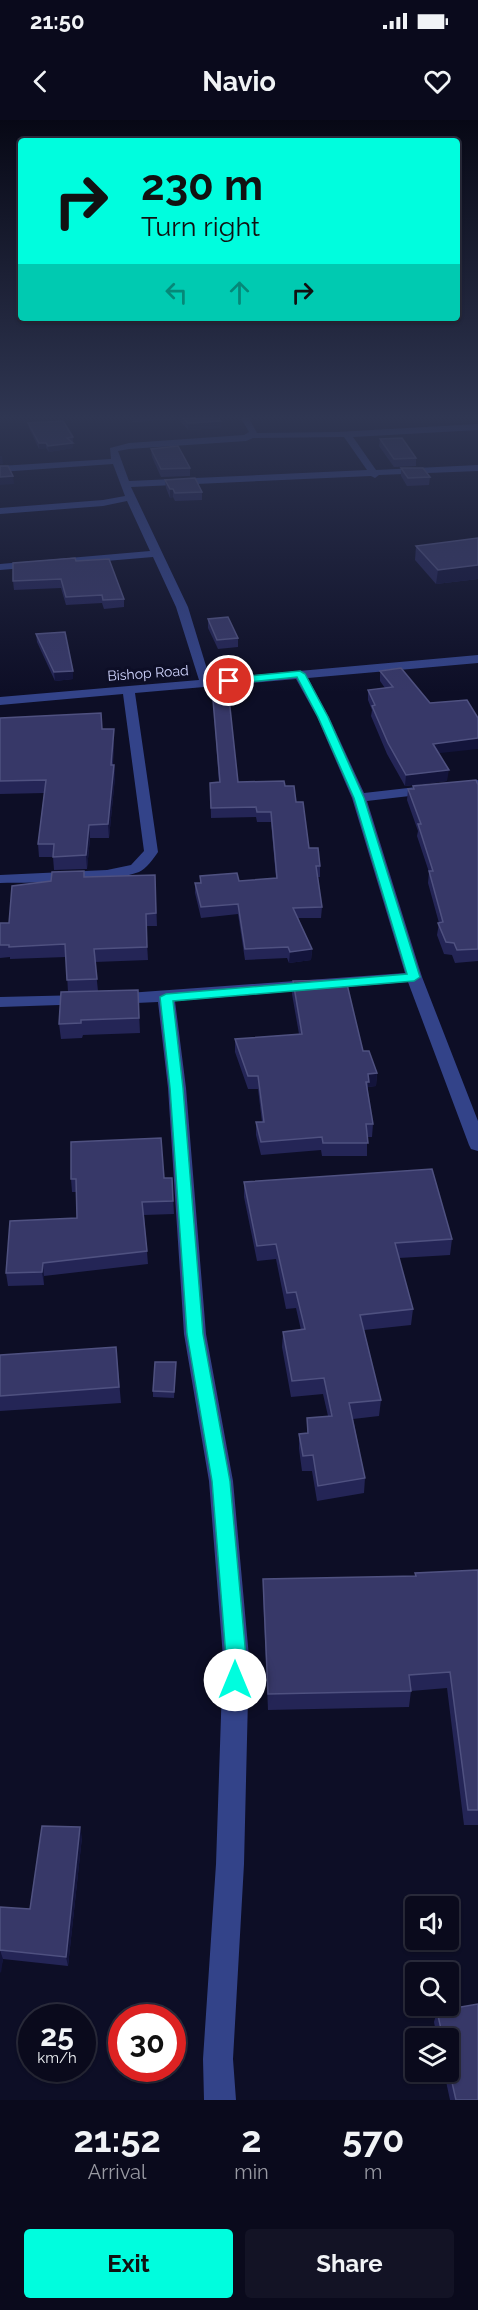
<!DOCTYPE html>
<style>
body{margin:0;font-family:Raleway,sans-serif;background:#131325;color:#f1f3f6;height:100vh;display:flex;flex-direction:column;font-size:22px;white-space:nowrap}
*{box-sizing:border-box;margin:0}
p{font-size:20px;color:#999aa3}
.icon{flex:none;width:33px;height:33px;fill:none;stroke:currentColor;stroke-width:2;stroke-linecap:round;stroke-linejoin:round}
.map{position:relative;height:1980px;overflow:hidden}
.details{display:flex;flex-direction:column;background:#0a0a1c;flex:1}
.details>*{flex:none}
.hud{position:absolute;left:18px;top:18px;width:442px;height:183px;border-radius:6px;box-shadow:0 2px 4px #0004,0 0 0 2px #2a2b3b;background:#00fdde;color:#111;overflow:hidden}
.fabs{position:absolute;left:405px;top:1776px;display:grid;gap:12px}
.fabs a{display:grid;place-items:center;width:54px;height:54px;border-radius:6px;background:#0a0a1c;box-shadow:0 2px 4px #0004,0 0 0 2px #2a2b3b;font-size:30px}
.speed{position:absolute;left:18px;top:1884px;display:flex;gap:12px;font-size:30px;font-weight:700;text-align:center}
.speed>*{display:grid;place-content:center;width:78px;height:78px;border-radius:50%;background:#0a0a1c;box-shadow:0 2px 4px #0004,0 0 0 2px #2a2b3b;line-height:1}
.speed small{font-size:15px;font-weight:400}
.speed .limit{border:9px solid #d22;background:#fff;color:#111}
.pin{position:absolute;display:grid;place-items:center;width:51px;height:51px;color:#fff;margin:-26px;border:3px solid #fff;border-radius:50%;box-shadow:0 2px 6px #0007}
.me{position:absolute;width:66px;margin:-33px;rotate:0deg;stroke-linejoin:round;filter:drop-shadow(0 0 4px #0008)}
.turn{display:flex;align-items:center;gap:21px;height:126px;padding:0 24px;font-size:27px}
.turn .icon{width:78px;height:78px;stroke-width:2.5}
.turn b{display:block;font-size:42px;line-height:51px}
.lanes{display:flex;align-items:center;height:57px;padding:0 24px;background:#0003;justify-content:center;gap:30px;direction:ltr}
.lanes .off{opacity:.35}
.eta{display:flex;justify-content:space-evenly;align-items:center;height:102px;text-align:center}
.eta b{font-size:36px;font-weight:700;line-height:42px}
.button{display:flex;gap:12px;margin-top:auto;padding:12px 24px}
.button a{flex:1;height:69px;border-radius:6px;background:#00fdde;color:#111;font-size:24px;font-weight:700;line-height:69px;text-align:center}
.button a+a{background:#131325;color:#f1f3f6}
.status{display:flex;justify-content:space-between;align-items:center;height:42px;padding:0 30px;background:#0a0a1c;direction:ltr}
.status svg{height:16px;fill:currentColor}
header{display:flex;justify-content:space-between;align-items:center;height:78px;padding:0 24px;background:#0a0a1c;font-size:27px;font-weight:700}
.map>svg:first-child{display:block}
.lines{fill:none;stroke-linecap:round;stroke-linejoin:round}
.minor{fill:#334389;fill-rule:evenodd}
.wall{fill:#242556}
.shaded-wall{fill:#13143b}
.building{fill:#373868;stroke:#4f5180;stroke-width:1.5}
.route{fill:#00fdde;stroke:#00a490;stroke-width:1.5}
.labels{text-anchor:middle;stroke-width:6;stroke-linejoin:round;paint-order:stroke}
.far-street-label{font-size:14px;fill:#d2d6ff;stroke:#0d0e26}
</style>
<div class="status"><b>21:50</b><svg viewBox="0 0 49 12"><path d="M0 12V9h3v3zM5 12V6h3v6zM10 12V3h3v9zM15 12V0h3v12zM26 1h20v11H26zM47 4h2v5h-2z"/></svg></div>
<header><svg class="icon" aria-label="back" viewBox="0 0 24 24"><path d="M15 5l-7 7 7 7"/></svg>Navio<svg class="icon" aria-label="heart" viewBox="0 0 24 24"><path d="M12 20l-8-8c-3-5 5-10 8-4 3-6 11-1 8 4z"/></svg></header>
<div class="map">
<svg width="478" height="1980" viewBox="0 0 478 1980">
<rect width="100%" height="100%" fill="#0d0e26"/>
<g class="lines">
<!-- minor -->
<g class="minor">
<path d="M239,295h8l10,18 80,-1 141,-8v6l-125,7 23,33 102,-5v6l-99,4 -4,3 -4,-2 -240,11 57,120 22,72 268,-24v8l-170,15 21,39 35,76 114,-13v8l-111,13 55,176 56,144v30l-7,-2 -2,-4 -61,-163 -233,19 11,87 20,246 27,147 16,176 -5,207 -11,195 3,41h-32l-1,-41 13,-195 7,-207 -14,-176 -25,-147 -16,-246 -10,-86 -44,2 -8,-5 8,-5 291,-21 -53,-175 -35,-81 -21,-38 -161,14 23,159c-4,6 -12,17 -19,20 -32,12 -102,10 -139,11v-8l107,-5 24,-5 13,-14 -21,-157 -123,11v-8l199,-17 -23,-73 -23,-50 -153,13v-6l150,-13 -23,-50 -24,5 -103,8v-6l103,-8 22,-4 -12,-32 -113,8v-6l111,-7 -1,-11 19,-5 115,-8 5,-3zM344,317l23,33 -238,11 -11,-30 11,-2 117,-8 7,-3z"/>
<polygon points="83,875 91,880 89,884 0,887 0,877"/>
</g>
</g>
<!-- wall -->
<g class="wall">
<polygon points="131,295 224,295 218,296 221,308 188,310 179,299 133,302"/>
<polygon points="28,303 73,317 73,328 49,332 46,328 39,329 29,308"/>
<polygon points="380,319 416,338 416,346 394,347 379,326"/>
<polygon points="151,329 190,348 190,356 161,357 152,337"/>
<polygon points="401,348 430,357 429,365 407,366 401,356"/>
<polygon points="165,360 202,372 202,380 175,381 173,377 170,378 166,368"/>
<polygon points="478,418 478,459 436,464 415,440 416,426"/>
<polygon points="76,441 124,479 124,487 104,489 102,483 66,485 61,468 14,470 13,461"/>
<polygon points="208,499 238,518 238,527 218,529 208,508"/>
<polygon points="36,514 73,559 55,561 37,522"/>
<polygon points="401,548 439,634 447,661 405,666 387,634 371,596 372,590 368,580 368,570 385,568 380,561 380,551"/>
<polygon points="213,580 238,662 285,666 296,682 309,728 320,746 320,757 318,757 322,787 321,798 298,798 312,829 311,840 289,843 287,838 245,840 238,794 201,798 195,773 195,763 200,763 200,756 239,761 276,758 271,702 257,702 256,697 211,698 210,663 219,663"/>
<polygon points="0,598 102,609 114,621 113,645 114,645 115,657 109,718 90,718 87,749 54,750 53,737 39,737 38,724 44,673 0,674"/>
<polygon points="478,665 478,841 455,843 452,835 444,834 437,815 439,803 428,763 429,752 417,716 418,711 407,680 408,669 412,669 413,666"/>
<polygon points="155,755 157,806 146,806 148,840 95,842 98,871 138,870 140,913 83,915 82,918 61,919 59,904 68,872 66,837 10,839 10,837 0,838 0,803 9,803 85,757"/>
<polygon points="293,861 363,931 377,953 376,966 368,967 368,972 373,1004 372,1017 367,1017 367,1036 322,1036 321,1030 261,1035 256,1015 256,1002 262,1002 258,969 248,969 235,932 235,919 299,914 292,874"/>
<polygon points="172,1058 174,1094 144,1095 148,1144 44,1156 44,1165 8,1166 6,1153 77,1098 77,1072 72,1072 71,1059"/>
<polygon points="244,1062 452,1119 450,1135 399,1138 413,1189 411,1205 364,1210 381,1280 379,1296 353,1299 365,1358 364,1373 317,1381 312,1351 302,1351 299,1329 299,1314 307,1313 307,1298 328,1296 323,1274 291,1277 282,1227 283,1212 301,1210 296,1188 286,1189 276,1139 257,1141 244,1077"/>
<polygon points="116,1227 121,1283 0,1291 0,1235"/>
<polygon points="176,1242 174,1278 153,1277 153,1271"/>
<polygon points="478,1450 478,1705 464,1705 447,1568 411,1571 409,1587 268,1590 263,1475 263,1459 415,1456 415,1453"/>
<polygon points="82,1717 68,1846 3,1839 0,1853 0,1787 30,1789"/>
<polygon points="437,1891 478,1980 450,1980 444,1952 448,1952 448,1918 437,1918 434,1902"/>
</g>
<!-- shaded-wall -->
<g class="shaded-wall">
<polygon points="221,301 221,308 188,310 188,303"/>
<polygon points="39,323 46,323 46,328 39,329"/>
<polygon points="73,323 73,328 49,332 48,326"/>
<polygon points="0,336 2,336 3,344 0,344"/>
<polygon points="13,356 14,364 0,365 0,357"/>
<polygon points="170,369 173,369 173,377 170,378"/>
<polygon points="478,445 478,459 436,464 438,450"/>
<polygon points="73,551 73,559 55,561 54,552"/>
<polygon points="114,609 114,621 111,657 111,645"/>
<polygon points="478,618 478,629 431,634 433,624"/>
<polygon points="114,645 115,657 109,718 108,704"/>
<polygon points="449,650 447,661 405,666 406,655"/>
<polygon points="89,705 90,718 87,749 86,735"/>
<polygon points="312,829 311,840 289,843 290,832"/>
<polygon points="377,953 376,966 368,967 368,954"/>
<polygon points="43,1143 44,1156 44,1165 42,1152"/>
<polygon points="80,1707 82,1717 68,1846 66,1837"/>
<polygon points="0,1830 3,1839 1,1853 0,1851"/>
</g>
<!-- building -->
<g class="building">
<polygon points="181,295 217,295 221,301 188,303"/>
<polygon points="63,301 73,317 67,318 73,323 48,326 46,323 39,323 28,303"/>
<polygon points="402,318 416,338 394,339 380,319"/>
<polygon points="178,326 190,348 161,349 151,329"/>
<polygon points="0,346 8,346 13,356 0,357"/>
<polygon points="401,348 423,348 430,357 408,358"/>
<polygon points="195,358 202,372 175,373 173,369 170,369 165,360"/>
<polygon points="478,418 478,445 438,450 416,426"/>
<polygon points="75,438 76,441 109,439 124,479 103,480 102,475 66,477 61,459 13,461 13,443"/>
<polygon points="228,497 238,518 217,520 208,499"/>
<polygon points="65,512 73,551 54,552 36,514"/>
<polygon points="401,548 430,583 467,580 478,598 478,618 433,624 449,650 406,655 388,623 372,586 375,585 368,570 393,567 380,551"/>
<polygon points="229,578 238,662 284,661 285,666 294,666 296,682 303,682 309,728 318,728 320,746 316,746 322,787 293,788 312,829 290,832 288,827 245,829 238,784 201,787 195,763 201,763 200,756 237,753 239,761 277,758 271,692 257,692 256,687 211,688 210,663 220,662 213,580"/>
<polygon points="101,593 102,609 114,609 111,645 114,645 108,704 89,705 86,735 53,737 54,724 38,724 46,660 0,661 0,598"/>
<polygon points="476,660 478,665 478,829 457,830 454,823 446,822 438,803 443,802 429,751 433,751 418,704 421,704 408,669 414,669 413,666"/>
<polygon points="84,751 84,757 155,755 156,793 146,794 147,827 94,829 97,859 67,860 65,824 9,827 9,825 0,825 0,803 9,803 12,766 51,761 52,752"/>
<polygon points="346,860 363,931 369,931 377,953 368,954 369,962 366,962 373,1004 366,1004 368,1023 323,1023 322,1017 261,1022 256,1002 264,1002 258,956 248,956 235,919 302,914 293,861"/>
<polygon points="138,870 139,898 81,900 81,903 59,904 61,872"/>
<polygon points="161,1018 164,1058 172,1058 173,1081 142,1082 147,1131 43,1143 42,1152 6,1153 10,1101 77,1098 76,1059 71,1059 71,1022"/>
<polygon points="432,1049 452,1119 395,1123 413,1189 360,1195 381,1280 349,1283 365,1358 318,1366 313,1335 303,1336 299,1314 308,1313 307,1298 332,1296 324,1258 292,1261 283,1212 305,1209 296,1172 287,1173 276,1124 257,1126 244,1062"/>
<polygon points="116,1227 119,1267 0,1276 0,1235"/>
<polygon points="155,1242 176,1242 174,1272 153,1271"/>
<polygon points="478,1450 478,1690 468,1690 450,1552 409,1555 411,1571 268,1574 263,1459 416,1456 415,1453"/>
<polygon points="42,1706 80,1707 66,1837 0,1830 0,1831 0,1787 30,1789"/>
<polygon points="478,1884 478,1980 456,1980 448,1945 448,1918 443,1918 437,1891"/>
</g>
<!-- sky -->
<linearGradient id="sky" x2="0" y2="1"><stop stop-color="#070815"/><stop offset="0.52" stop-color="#2f3652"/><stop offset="1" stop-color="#2f3652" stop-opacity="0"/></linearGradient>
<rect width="478" height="572" fill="url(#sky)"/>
<!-- route -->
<polygon class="route" points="300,551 305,554 328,597 364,678 420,857 414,861 173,881 183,968 203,1214 230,1361 246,1537 245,1560 242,1566 235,1569 228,1566 225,1560 226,1537 212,1361 187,1214 170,968 160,877 166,874 407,854 354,678 318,597 297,557 229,564 225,561 229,558"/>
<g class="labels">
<!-- far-street labels -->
<g class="far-street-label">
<text transform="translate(148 553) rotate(-4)" y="5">Bishop Road</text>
</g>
</g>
</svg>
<div class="fabs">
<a><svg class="icon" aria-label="sound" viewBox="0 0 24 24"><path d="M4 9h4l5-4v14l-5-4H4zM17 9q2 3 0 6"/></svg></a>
<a><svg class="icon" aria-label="search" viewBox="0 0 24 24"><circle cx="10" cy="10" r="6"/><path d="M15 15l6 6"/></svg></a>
<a><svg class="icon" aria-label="layers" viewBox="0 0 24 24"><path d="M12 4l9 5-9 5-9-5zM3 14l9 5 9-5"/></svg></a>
</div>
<div class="speed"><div>25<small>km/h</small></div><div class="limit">30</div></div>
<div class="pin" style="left:229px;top:561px;background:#d93025"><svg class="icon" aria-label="arrive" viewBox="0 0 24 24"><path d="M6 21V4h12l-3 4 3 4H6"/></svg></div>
<svg class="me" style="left:235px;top:1560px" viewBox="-20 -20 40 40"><circle r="19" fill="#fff"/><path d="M0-13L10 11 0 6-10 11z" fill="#00fdde"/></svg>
<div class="hud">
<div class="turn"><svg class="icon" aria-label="right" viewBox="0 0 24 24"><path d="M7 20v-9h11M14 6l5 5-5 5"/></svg><div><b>230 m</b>Turn right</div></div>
<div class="lanes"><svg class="icon off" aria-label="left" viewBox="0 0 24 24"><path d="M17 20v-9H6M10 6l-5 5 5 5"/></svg><svg class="icon off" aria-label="ahead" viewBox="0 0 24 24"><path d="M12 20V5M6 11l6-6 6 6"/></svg><svg class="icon" aria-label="right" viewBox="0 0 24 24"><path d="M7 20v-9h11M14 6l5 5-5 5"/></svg></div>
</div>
</div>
<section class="details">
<div class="eta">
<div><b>21:52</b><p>Arrival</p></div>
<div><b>2</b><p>min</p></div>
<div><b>570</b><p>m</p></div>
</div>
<div class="button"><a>Exit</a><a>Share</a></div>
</section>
